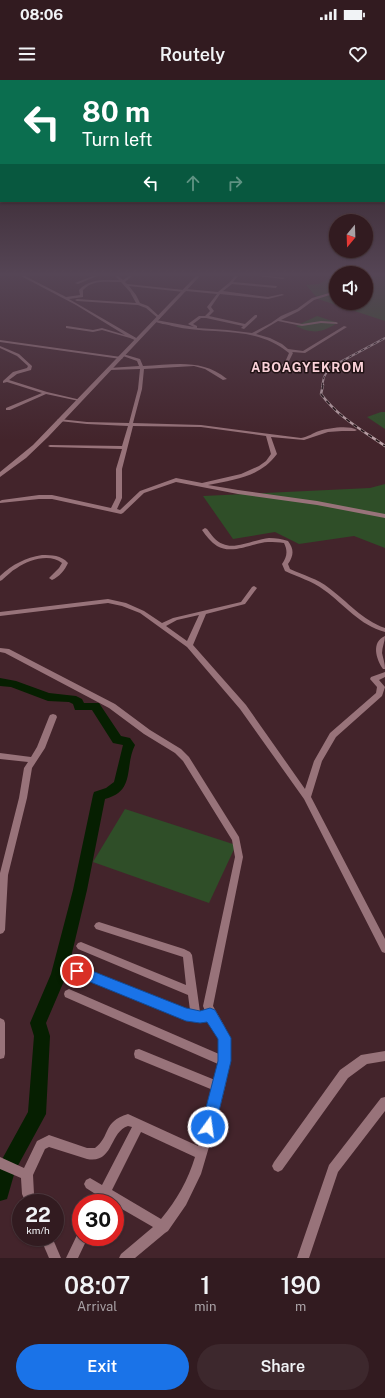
<!DOCTYPE html>
<style>
body{margin:0;font-family:"Public Sans",sans-serif;background:#3d282d;color:#f1f3f6;height:100vh;display:flex;flex-direction:column;font-size:15px;white-space:nowrap}
*{box-sizing:border-box;margin:0}
p{font-size:13px;color:#a8a1a5}
.icon{flex:none;width:22px;height:22px;fill:none;stroke:currentColor;stroke-width:2;stroke-linecap:round;stroke-linejoin:round}
.map{position:relative;height:1178px;overflow:hidden}
.details{display:flex;flex-direction:column;background:#321b20;flex:1}
.details>*{flex:none}
.hud{position:absolute;left:0px;top:0px;width:385px;height:122px;box-shadow:0 1px 3px #0004,0 0 0 1px #4d393e;background:#0b6e4f;color:#fff;overflow:hidden}
.needle{width:26px;rotate:199deg}
.fabs{position:absolute;left:329px;top:134px;display:grid;gap:8px}
.fabs a{display:grid;place-items:center;width:44px;height:44px;border-radius:50%;background:#321b20;box-shadow:0 1px 3px #0004,0 0 0 1px #4d393e;font-size:20px}
.speed{position:absolute;left:12px;top:1114px;display:flex;gap:8px;font-size:20px;font-weight:700;text-align:center}
.speed>*{display:grid;place-content:center;width:52px;height:52px;border-radius:50%;background:#321b20;box-shadow:0 1px 3px #0004,0 0 0 1px #4d393e;line-height:1}
.speed small{font-size:10px;font-weight:400}
.speed .limit{border:6px solid #d22;background:#fff;color:#111}
.pin{position:absolute;display:grid;place-items:center;width:34px;height:34px;color:#fff;margin:-17px;border:2px solid #fff;border-radius:50%;box-shadow:0 1px 4px #0007}
.me{position:absolute;width:44px;margin:-22px;rotate:14deg;stroke-linejoin:round;filter:drop-shadow(0 0 3px #0008)}
.turn{display:flex;align-items:center;gap:14px;height:84px;padding:0 16px;font-size:18px}
.turn .icon{width:52px;height:52px;stroke-width:2.5}
.turn b{display:block;font-size:28px;line-height:34px}
.lanes{display:flex;align-items:center;height:38px;padding:0 16px;background:#0003;justify-content:center;gap:20px;direction:ltr}
.lanes .off{opacity:.35}
.eta{display:flex;justify-content:space-evenly;align-items:center;height:68px;text-align:center}
.eta b{font-size:24px;font-weight:600;line-height:28px}
.button{display:flex;gap:8px;margin-top:auto;padding:8px 16px}
.button a{flex:1;height:46px;border-radius:24px;background:#1a73e8;color:#fff;font-size:16px;font-weight:600;line-height:46px;text-align:center}
.button a+a{background:#3d282d;color:#f1f3f6}
.status{display:flex;justify-content:space-between;align-items:center;height:28px;padding:0 20px;background:#321b20;direction:ltr}
.status svg{height:11px;fill:currentColor}
header{display:flex;justify-content:space-between;align-items:center;height:52px;padding:0 16px;background:#321b20;font-size:18px;font-weight:600}
.map>svg:first-child{display:block}
.green{fill:#2f4e28}
.lines{fill:none;stroke-linecap:round;stroke-linejoin:round}
.river{fill:#061f01;fill-rule:evenodd}
.minor{fill:#98737a;fill-rule:evenodd}
.tertiary{fill:#98737a;fill-rule:evenodd}
.rail-far1-casing{stroke:#b9a0a5;stroke-width:2}
.rail-casing{stroke:#b9a0a5;stroke-width:2.5}
.rail-far1{stroke:#211315;stroke-width:1;stroke-dasharray:3.5;stroke-linecap:butt}
.rail{stroke:#211315;stroke-width:1.5;stroke-dasharray:4.5;stroke-linecap:butt}
.route{fill:#1a73e8;stroke:#114b97}
.labels{text-anchor:middle;stroke-width:3;stroke-linejoin:round;paint-order:stroke}
.far-district-label{font-size:13px;font-weight:bold;letter-spacing:1px;fill:#fad1d8;stroke:#211315}
</style>
<div class="status"><b>08:06</b><svg viewBox="0 0 49 12"><path d="M0 12V9h3v3zM5 12V6h3v6zM10 12V3h3v9zM15 12V0h3v12zM26 1h20v11H26zM47 4h2v5h-2z"/></svg></div>
<header><svg class="icon" aria-label="menu" viewBox="0 0 24 24"><path d="M4 6h16M4 12h16M4 18h16"/></svg>Routely<svg class="icon" aria-label="heart" viewBox="0 0 24 24"><path d="M12 20l-8-8c-3-5 5-10 8-4 3-6 11-1 8 4z"/></svg></header>
<div class="map">
<svg width="385" height="1178" viewBox="0 0 385 1178">
<rect width="100%" height="100%" fill="#43242b"/>
<!-- green -->
<g class="green">
<polygon points="333,196 336,196 336,223 366,223 366,196 385,196 385,241 318,219 306,205 319,204"/>
<path d="M317,236l21,7c-17,9 -23,12 -42,3z"/>
<polygon points="381,332 385,332 385,349 367,337"/>
<polygon points="385,404 385,468 354,456 299,464 275,452 233,459 203,416 370,408"/>
<polygon points="125,729 236,765 209,823 93,782"/>
</g>
<g class="lines">
<!-- river -->
<path class="river" d="M0,598l16,3 33,12 27,3 6,3 2,4h15l22,33 9,2 5,7c-11,22 1,46 -30,54l-18,91 -20,84 -21,49 4,13 -4,78 -31,57 -8,28 -7,2v-38l28,-51 6,-76 -4,-13 21,-49 22,-84 20,-95 1,-3 12,-4 8,-6 9,-37 -10,-2 -21,-33h-17l-2,-6 -4,-2 -21,-1 -37,-14 -11,-1z"/>
<!-- minor -->
<g class="minor">
<path d="M21,196h4l41,21 14,-2 -1,-5c11,-12 25,-10 40,-10l-4,-4h3l5,4 6,-4h3l-7,6 2,2 57,6 2,-1 32,3 12,-10 5,-6h3l-5,6 44,4 -1,2 -44,-4 -9,7 45,6 14,-3 2,1 -16,4 -48,-5 -9,13 3,4 -5,5 36,8 10,-9h2v2l-13,12 -3,-1 2,-2 -37,-8h-5l-8,6 4,2v2l30,2 25,3 19,-10 10,-7 16,-7 15,-11 24,-7v2l-22,7 -15,11 -18,9 21,4 19,-3 15,1 2,1 -1,1 -16,-1 -19,3 -24,-5 -22,13 14,4 12,6 6,5 15,2 41,-25 3,1 -42,26 -13,-1 1,1 -4,8 -8,8 -2,-1 7,-8 3,-7c-36,-29 -75,-17 -117,-27 -6,-2 -13,-2 -18,-5l2,-1 38,7 -6,-3 11,-8h6l5,-5 -3,-4 10,-13 -31,-3 -2,1 -55,-6 7,9 4,8 8,3 12,11v2h-1l-13,-11 -8,-3 -61,-4 -2,-1 2,-1 59,4 -6,-11 -9,-10c-13,0 -28,-3 -38,8v7l-14,2 69,40v2h-1l-7,-3 -28,-8 -9,2 -27,-4v-2h1l26,4 9,-2 23,7 -49,-30z"/>
<polygon points="93,196 97,196 78,204 75,203"/>
<polygon points="259,196 267,196 285,198 283,199"/>
<polygon points="366,205 369,205 370,206 366,207"/>
<polygon points="0,260 121,277 123,278 121,279 0,262"/>
<polygon points="0,266 19,274 32,286 31,290 17,294 9,300 47,312 81,320 79,321 46,314 10,330 6,330 6,328 42,313 7,302 3,303 3,301 13,292 27,288 28,286 17,276 0,268"/>
<path d="M123,274l17,5 3,7c31,-1 58,-8 84,13l-4,1 -18,-11 -11,-3 -50,3 -2,20 -9,34 68,2 100,13c7,-1 12,-5 18,-7 10,-3 30,-6 38,-1l-2,1h-13l-14,1 -24,8 -33,-3 6,17c-18,24 -42,25 -69,31l30,5 79,11 68,13v4l-68,-13 -79,-11 -62,-12 -32,11 -21,20 -2,1 -69,-15h-13l-39,4v-2l2,-1 37,-5h13l59,13 5,-10v-29l6,-20 -72,-2 -2,-1 2,-1 72,1 6,-20 -41,-2 -28,-3 -2,-1 2,-1 28,3 42,1 9,-34 2,-20 -31,1 -2,-1 2,-1 30,-2 -2,-5 -14,-5zM133,346l68,1 65,9 5,18 -5,7 -7,5 -18,8 -39,9 -26,-5 -36,13 -20,19 -3,-1 5,-11v-29z"/>
<path d="M205,448l2,1c4,5 9,13 16,15 12,6 33,-5 46,-6 7,0 13,1 19,3 6,8 6,14 0,23l2,5c13,6 28,10 39,19 19,14 33,32 56,40v4c-26,-7 -40,-27 -61,-42 -12,-9 -26,-13 -39,-19l-3,-7c5,-7 6,-13 2,-21 -5,-1 -10,-1 -16,-1 -16,1 -36,13 -51,4 -6,-4 -11,-10 -15,-16z"/>
<path d="M42,475c10,0 19,0 26,8 -3,7 -9,14 -16,17l-3,-2 10,-10 3,-5c-12,-10 -34,-3 -45,5 -6,3 -10,8 -15,12l-2,1v-5c13,-12 25,-18 42,-21z"/>
<path d="M254,506l3,2 -12,16 -39,10 -13,31 53,60 59,84 9,-28 16,-28 46,-40 1,-6 -7,-8 1,-2 14,-5v5l-6,3 6,7 -3,9 -46,41 -14,24 -11,36 74,142v14l-3,-1 -78,-153 -64,-90 -53,-62 -47,-34 -18,-7 -14,-3 -108,13v-4l108,-13 18,4 18,8 18,12 11,-5 68,-16 11,-15zM199,535l-12,26 -21,-15 11,-6z"/>
<path d="M385,556c0,6 -3,11 -3,17 1,5 3,10 3,16h-2c-7,-10 -12,-27 2,-33z"/>
<path d="M0,568l9,1 106,55 35,26 31,19 8,8 50,80 4,20 -30,149 12,21 4,11 1,11 -1,12 -3,22 -10,40 -15,51 -15,31 -18,26 -3,2 -30,25h-16l2,-4 32,-27 -38,-22v-2h-4l-4,-3 -2,3h-12l4,-8 -11,-7 -2,-4 2,-4 4,-2 12,7 30,-58 -4,-1c-19,6 -14,38 -41,33l-38,-12 -4,2 -12,26 1,19 4,9h-12l-4,-9 -1,-16 -21,-9v-12l24,11 13,-27 12,-6 38,13h8c16,-12 7,-26 33,-34l70,32 15,-56 -78,-32 -1,-4 1,-4 4,-1 76,31 3,-16 -153,-67 -1,-3 1,-3 4,-2 150,65 -1,-20 -9,-14 -13,2 -10,-3 -112,-45 -2,-3 2,-3 3,-1 113,43 -2,-15 -110,-46 -2,-3 2,-3 3,-1 105,43 -3,-28 -87,-28 -2,-3 2,-3 3,-1 85,27 6,3 2,3 8,57 5,-1 -2,-5 32,-149 -3,-17 -49,-79 -8,-8 -31,-19 -35,-26 -104,-55 -5,-1zM141,1052l54,25c-7,23 -18,43 -34,62l-49,-29z"/>
<polygon points="53,634 56,635 57,637 45,668 32,688 27,718 8,795 5,850 3,853 0,854 0,793 19,718 24,688 28,682 0,679 0,673 31,677 37,667 49,637 50,635"/>
<polygon points="0,938 4,940 5,943 5,974 4,978 0,979"/>
<polygon points="385,971 385,981 367,984 348,998 282,1090 278,1092 274,1090 272,1086 274,1082 340,990 361,975"/>
<polygon points="385,1017 385,1031 338,1092 309,1178 297,1178 329,1085 381,1018"/>
<polygon points="81,1151 81,1157 88,1157 78,1178 66,1178 78,1153"/>
<polygon points="40,1157 52,1157 61,1178 49,1178"/>
</g>
<!-- tertiary -->
<polygon class="tertiary" points="196,196 200,196 48,357 26,378 0,397 0,392 33,365"/>
<!-- rail-far1 casing -->
<g class="rail-far1-casing">
<polyline id="rail-far1" points="322,306 324,297 329,288 385,258"/>
</g>
<!-- rail casing -->
<g class="rail-casing">
<path id="rail" d="M323,305l-2,9c17,23 41,36 64,52"/>
</g>
<!-- rail-far1 -->
<use href="#rail-far1" class="rail-far1"/>
<!-- rail -->
<use href="#rail" class="rail"/>
</g>
<!-- sky -->
<linearGradient id="sky" x2="0" y2="1"><stop stop-color="#251418"/><stop offset="0.54" stop-color="#554555"/><stop offset="1" stop-color="#554555" stop-opacity="0"/></linearGradient>
<rect width="385" height="360" fill="url(#sky)"/>
<!-- route -->
<polygon class="route" points="77,885 186,928 200,931 210,928 215,930 231,958 231,981 214,1052 208,1055 203,1052 201,1047 218,981 218,959 207,942 200,943 186,941 73,895 71,891 73,887"/>
<g class="labels">
<!-- far-district labels -->
<g class="far-district-label">
<text x="308" y="292">ABOAGYEKROM</text>
</g>
</g>
</svg>
<div class="fabs">
<a><svg class="needle" viewBox="-14 -14 28 28"><path d="M0-13l5 13h-10z" fill="#e53935"/><path d="M0 13l5-13h-10z" fill="#a8a1a5"/></svg></a>
<a><svg class="icon" aria-label="sound" viewBox="0 0 24 24"><path d="M4 9h4l5-4v14l-5-4H4zM17 9q2 3 0 6"/></svg></a>
</div>
<div class="speed"><div>22<small>km/h</small></div><div class="limit">30</div></div>
<div class="pin" style="left:77px;top:891px;background:#d93025"><svg class="icon" aria-label="arrive" viewBox="0 0 24 24"><path d="M6 21V4h12l-3 4 3 4H6"/></svg></div>
<svg class="me" style="left:208px;top:1047px" viewBox="-20 -20 40 40"><circle r="17" fill="#1a73e8" stroke="#fff" stroke-width="3"/><path d="M0-11L8 9 0 5-8 9z" fill="#fff"/></svg>
<div class="hud">
<div class="turn"><svg class="icon" aria-label="left" viewBox="0 0 24 24"><path d="M17 20v-9H6M10 6l-5 5 5 5"/></svg><div><b>80 m</b>Turn left</div></div>
<div class="lanes"><svg class="icon" aria-label="left" viewBox="0 0 24 24"><path d="M17 20v-9H6M10 6l-5 5 5 5"/></svg><svg class="icon off" aria-label="ahead" viewBox="0 0 24 24"><path d="M12 20V5M6 11l6-6 6 6"/></svg><svg class="icon off" aria-label="right" viewBox="0 0 24 24"><path d="M7 20v-9h11M14 6l5 5-5 5"/></svg></div>
</div>
</div>
<section class="details">
<div class="eta">
<div><b>08:07</b><p>Arrival</p></div>
<div><b>1</b><p>min</p></div>
<div><b>190</b><p>m</p></div>
</div>
<div class="button"><a>Exit</a><a>Share</a></div>
</section>
